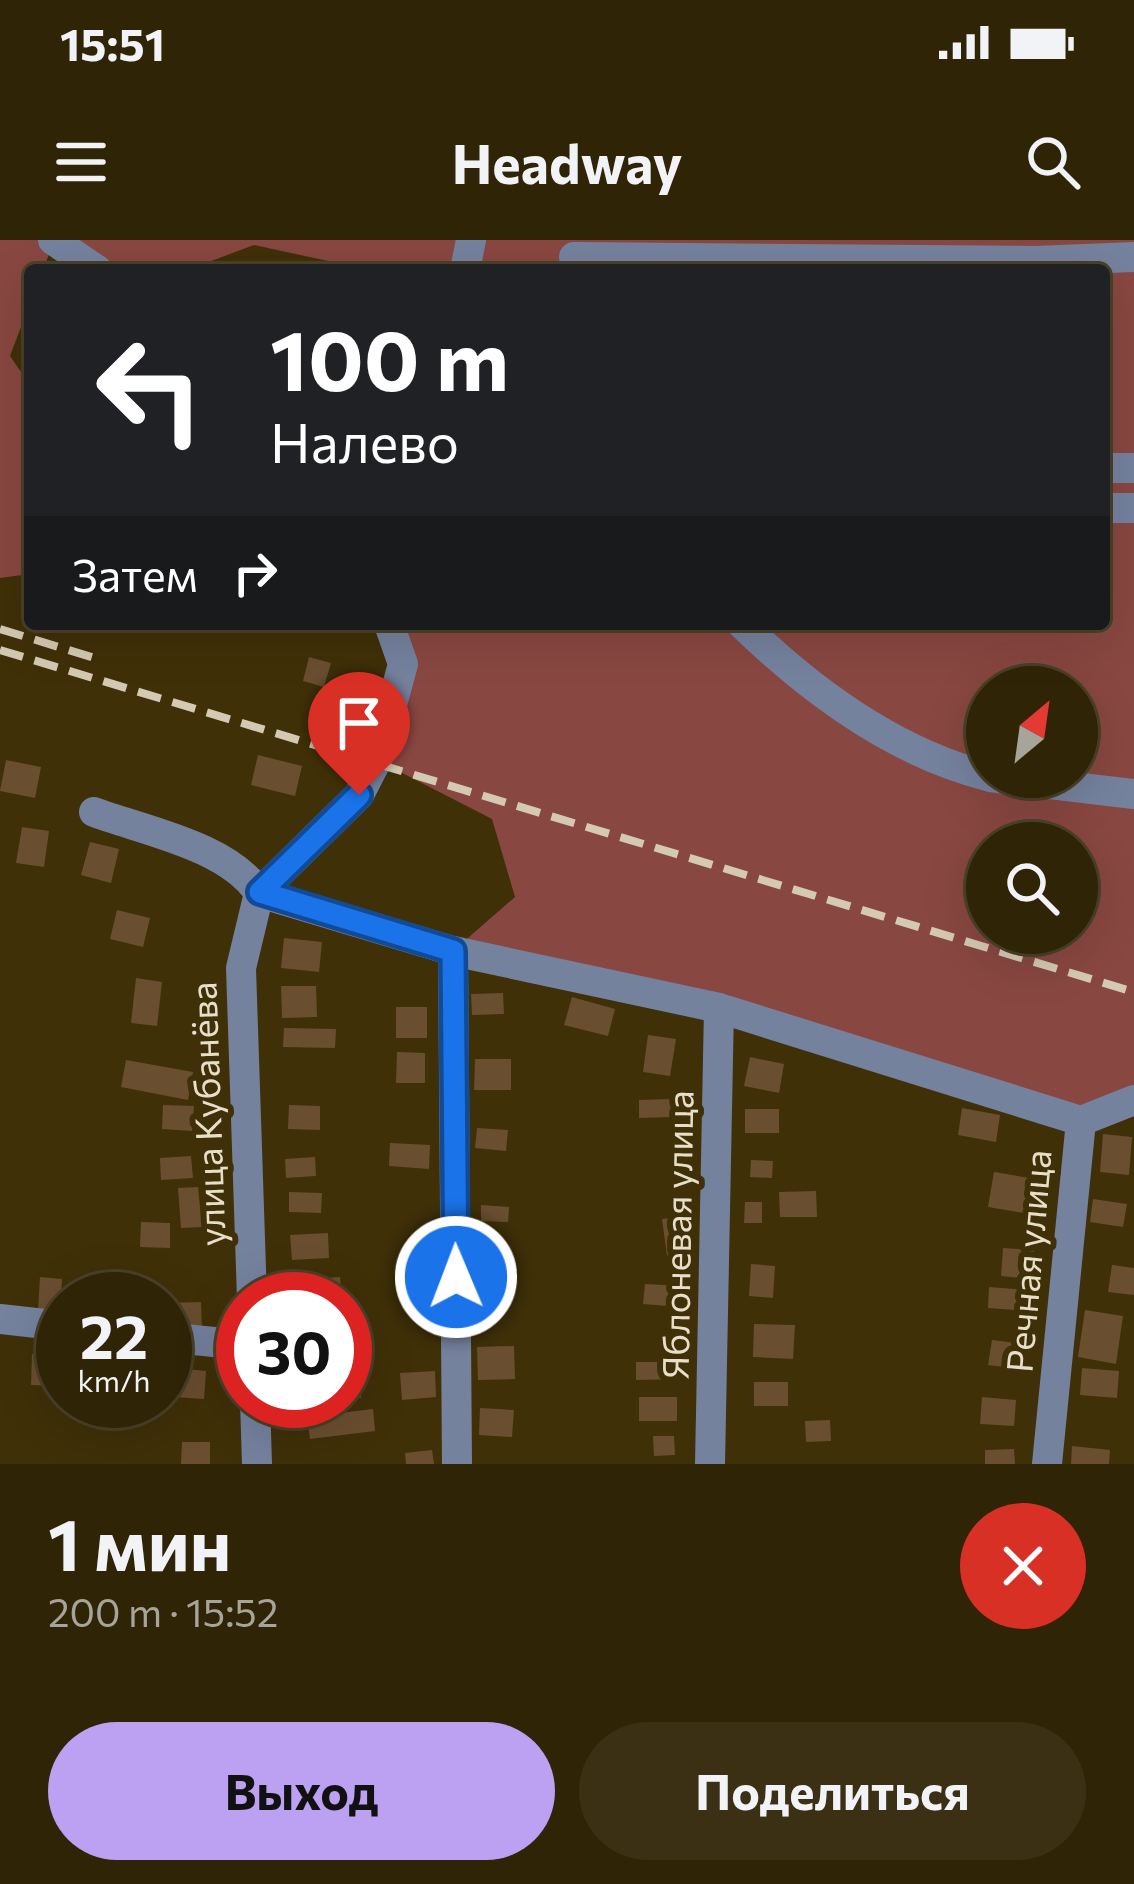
<!DOCTYPE html>
<html lang="ru">
<meta charset="utf-8">
<style>
body{margin:0;font-family:Commissioner,sans-serif;background:#3b3014;color:#f1f3f6;height:100vh;display:flex;flex-direction:column;font-size:45px;white-space:nowrap}
*{box-sizing:border-box;margin:0}
p{font-size:39px;color:#a7a49b}
.icon{flex:none;width:66px;height:66px;fill:none;stroke:currentColor;stroke-width:2;stroke-linecap:round;stroke-linejoin:round}
.map{position:relative;height:1224px;overflow:hidden}
.sheet{display:flex;flex-direction:column;background:#2f2406;flex:1}
.sheet>*{flex:none}
.top-card{position:absolute;left:24px;top:24px;width:1086px;height:366px;border-radius:12px;box-shadow:0 12px 48px #0002,0 0 0 3px #4a4128;background:#202124;color:#fff;overflow:hidden}
.needle{width:78px;rotate:29deg}
.controls{position:absolute;left:966px;top:426px;display:grid;gap:24px}
.controls a{display:grid;place-items:center;width:132px;height:132px;border-radius:50%;background:#2f2406;box-shadow:0 12px 48px #0002,0 0 0 3px #4a4128;font-size:60px}
.speed{position:absolute;left:36px;top:1032px;display:flex;gap:24px;font-size:60px;font-weight:700;text-align:center}
.speed>*{display:grid;place-content:center;width:156px;height:156px;border-radius:50%;background:#2f2406;box-shadow:0 12px 48px #0002,0 0 0 3px #4a4128;line-height:1}
.speed small{font-size:30px;font-weight:400}
.speed .limit{border:18px solid #d22;background:#fff;color:#111}
.pin{position:absolute;display:grid;place-items:center;width:102px;height:102px;color:#fff;margin:-123px -51px;border-radius:50% 50% 50% 0;rotate:-45deg;box-shadow:0 0 12px #0007}
.pin .icon{rotate:45deg}
.me{position:absolute;width:132px;margin:-66px;rotate:359deg;stroke-linejoin:round;filter:drop-shadow(0 0 9px #0008)}
.turn{display:flex;align-items:center;gap:42px;height:252px;padding:0 48px;font-size:54px}
.turn .icon{width:156px;height:156px;stroke-width:2.5}
.turn b{display:block;font-size:84px;line-height:102px}
.then{display:flex;align-items:center;height:114px;padding:0 48px;background:#0003;gap:24px;font-size:45px}
.round{display:grid;place-items:center;flex:none;width:126px;height:126px;border-radius:63px;background:#3b3014}
.summary{display:flex;align-items:center;justify-content:space-between;height:204px;padding:0 48px}
h1{font-size:72px;font-weight:700;line-height:90px}
.action{display:flex;gap:24px;margin-top:auto;padding:24px 48px}
.action a{flex:1;height:138px;border-radius:72px;background:#bca0f2;color:#111;font-size:48px;font-weight:700;line-height:138px;text-align:center}
.action a+a{background:#3b3014;color:#f1f3f6}
.status{display:flex;justify-content:space-between;align-items:center;height:84px;padding:0 60px;background:#2f2406;direction:ltr}
.status svg{height:33px;fill:currentColor}
header{display:flex;justify-content:space-between;align-items:center;height:156px;padding:0 48px;background:#2f2406;font-size:54px;font-weight:700}
.map>svg:first-child{display:block}
.green{fill:#894741;fill-rule:evenodd}
.building{fill:#6a4e30}
.lines{fill:none;stroke-linecap:round;stroke-linejoin:round}
.minor{stroke:#75829e;stroke-width:30}
.rail{stroke:#d4cab3;stroke-width:8;stroke-dasharray:24 12;stroke-linecap:butt}
.route-casing{stroke:#114b97;stroke-width:30}
.route{stroke:#1a73e8;stroke-width:21}
.labels{text-anchor:middle;stroke-width:12;stroke-linejoin:round;paint-order:stroke}
.street-label{font-size:36px;fill:#e8dfca;stroke:#3f3008}
</style>
<div class="status"><b>15:51</b><svg viewBox="0 0 49 12"><path d="M0 12V9h3v3zM5 12V6h3v6zM10 12V3h3v9zM15 12V0h3v12zM26 1h20v11H26zM47 4h2v5h-2z"/></svg></div>
<header><svg class="icon" aria-label="menu" viewBox="0 0 24 24"><path d="M4 6h16M4 12h16M4 18h16"/></svg>Headway<svg class="icon" aria-label="search" viewBox="0 0 24 24"><circle cx="10" cy="10" r="6"/><path d="M15 15l6 6"/></svg></header>
<div class="map">
<svg width="1134" height="1224" viewBox="0 0 1134 1224">
<rect width="100%" height="100%" fill="#3f3008"/>
<!-- green -->
<path class="green" d="M0,0h1134v860l-53,21 -628,-170 62,-54 -23,-78 -115,-59 26,-96 -14,-40h715v-354h-734l-116,-25 -67,25h-70l-63,-29 -11,29h-13v33l-20,53 20,29v189l-30,4zM987,447h90v90h-90zM987,603h90v90h-90z"/>
<!-- building -->
<g class="building">
<polygon points="309,417 331,423 324,447 303,441"/>
<polygon points="258,515 302,526 295,556 251,545"/>
<polygon points="6,520 41,527 35,558 0,551"/>
<polygon points="22,587 49,591 44,627 16,623"/>
<polygon points="90,602 119,609 111,643 81,635"/>
<polygon points="117,670 150,678 143,707 110,699"/>
<polygon points="284,698 322,702 319,732 281,728"/>
<polygon points="136,738 162,742 157,786 131,783"/>
<polygon points="281,746 316,746 317,777 282,778"/>
<polygon points="503,753 504,774 472,775 471,754"/>
<polygon points="572,757 615,769 608,796 564,785"/>
<rect x="396" y="767" width="31" height="31"/>
<polygon points="284,788 336,789 335,808 283,807"/>
<polygon points="648,795 676,799 670,836 643,832"/>
<polygon points="397,812 425,813 425,843 396,843"/>
<polygon points="750,817 784,824 779,853 744,846"/>
<polygon points="475,819 511,819 511,850 474,850"/>
<polygon points="126,820 193,832 188,860 121,847"/>
<polygon points="672,859 672,877 639,878 639,860"/>
<polygon points="163,865 194,866 192,891 162,889"/>
<polygon points="289,865 320,866 320,890 288,889"/>
<polygon points="962,868 1000,875 996,902 958,895"/>
<rect x="745" y="869" width="34" height="24"/>
<polygon points="477,888 508,890 506,911 475,908"/>
<polygon points="1103,894 1132,897 1129,935 1100,932"/>
<polygon points="390,903 430,905 429,929 389,926"/>
<polygon points="191,916 193,938 161,940 160,918"/>
<polygon points="315,917 316,936 286,938 285,919"/>
<polygon points="751,920 773,921 772,938 750,937"/>
<polygon points="994,932 1035,939 1030,974 988,967"/>
<polygon points="198,947 202,987 181,988 178,948"/>
<polygon points="816,951 817,977 780,977 779,952"/>
<polygon points="289,952 322,953 321,973 289,972"/>
<polygon points="1093,959 1127,964 1123,987 1090,982"/>
<polygon points="745,962 762,962 762,983 744,983"/>
<polygon points="481,965 509,967 508,982 481,981"/>
<polygon points="678,977 684,1014 667,1016 662,979"/>
<polygon points="141,982 170,983 170,1008 140,1007"/>
<polygon points="328,993 329,1018 292,1020 290,995"/>
<polygon points="1003,1008 1034,1010 1032,1039 1001,1036"/>
<polygon points="477,1022 511,1024 511,1052 476,1051"/>
<polygon points="751,1024 775,1026 773,1058 749,1056"/>
<polygon points="1112,1025 1134,1028 1134,1055 1108,1052"/>
<polygon points="431,1035 432,1057 405,1059 404,1036"/>
<polygon points="40,1037 62,1039 60,1071 38,1070"/>
<polygon points="340,1037 342,1059 289,1059 287,1041"/>
<polygon points="645,1044 682,1046 680,1067 643,1064"/>
<polygon points="989,1047 1028,1050 1026,1071 988,1068"/>
<polygon points="201,1062 202,1088 165,1089 165,1063"/>
<polygon points="1085,1070 1123,1076 1116,1124 1078,1117"/>
<polygon points="754,1084 795,1085 793,1119 753,1117"/>
<polygon points="992,1100 1025,1104 1021,1129 988,1125"/>
<polygon points="514,1106 515,1139 478,1140 477,1107"/>
<polygon points="32,1114 59,1115 58,1146 31,1145"/>
<polygon points="360,1118 361,1158 345,1158 345,1119"/>
<polygon points="636,1122 682,1122 683,1139 636,1140"/>
<polygon points="175,1128 206,1131 204,1159 173,1157"/>
<polygon points="1082,1128 1119,1131 1117,1158 1080,1155"/>
<polygon points="435,1131 436,1157 402,1160 400,1133"/>
<rect x="754" y="1142" width="34" height="24"/>
<rect x="639" y="1157" width="38" height="24"/>
<polygon points="982,1157 1016,1160 1014,1186 980,1184"/>
<polygon points="480,1168 514,1170 512,1197 479,1195"/>
<polygon points="373,1169 375,1191 310,1199 307,1177"/>
<polygon points="830,1180 831,1201 806,1202 805,1181"/>
<polygon points="653,1196 674,1196 675,1215 654,1216"/>
<polygon points="182,1202 210,1202 210,1224 181,1224"/>
<polygon points="1072,1206 1110,1210 1109,1224 1071,1224"/>
<polygon points="1014,1209 1015,1224 985,1224 985,1210"/>
<polygon points="432,1210 434,1224 406,1224 405,1213"/>
</g>
<g class="lines">
<!-- minor -->
<g class="minor">
<polyline points="53,0 97,30"/>
<polyline points="574,17 1035,21 1134,17"/>
<polyline points="465,30 471,0"/>
<polyline points="1104,228 1134,228"/>
<polyline points="1104,268 1134,268"/>
<path d="M742,384c68,66 152,128 245,152"/>
<polyline points="990,537 1134,554"/>
<path d="M94,572c51,19 134,34 165,81l194,58 266,57 362,113"/>
<polyline points="453,711 457,1224"/>
<polyline points="1081,881 1134,860"/>
<polyline points="252,1059 241,728 259,653 359,555 377,520 403,424 389,384"/>
<polyline points="0,1079 63,1086"/>
<polyline points="165,1097 243,1105"/>
<polyline points="255,1161 257,1224"/>
<polyline points="710,1224 719,768"/>
<polyline points="1047,1224 1081,881"/>
</g>
<!-- rail -->
<g class="rail">
<polyline points="0,389 98,419"/>
<polyline points="0,410 1134,752"/>
</g>
</g>
<g class="lines">
<!-- route casing -->
<g class="route-casing">
<polyline id="route" points="359,555 260,652 453,711 456,1037"/>
</g>
<!-- route -->
<use href="#route" class="route"/>
</g>
<g class="labels">
<!-- street labels -->
<g class="street-label">
<text transform="translate(208 874) rotate(-92)" y="13">улица Кубанёва</text>
<text transform="translate(678 995) rotate(-89)" y="13">Яблоневая улица</text>
<text transform="translate(1029 1021) rotate(-85)" y="13">Речная улица</text>
</g>
</g>
</svg>
<div class="controls">
<a><svg class="needle" viewBox="-14 -14 28 28"><path d="M0-13l5 13h-10z" fill="#e53935"/><path d="M0 13l5-13h-10z" fill="#a7a49b"/></svg></a>
<a><svg class="icon" aria-label="search" viewBox="0 0 24 24"><circle cx="10" cy="10" r="6"/><path d="M15 15l6 6"/></svg></a>
</div>
<div class="speed"><div>22<small>km/h</small></div><div class="limit">30</div></div>
<div class="pin" style="left:359px;top:555px;background:#d93025"><svg class="icon" aria-label="arrive" viewBox="0 0 24 24"><path d="M6 21V4h12l-3 4 3 4H6"/></svg></div>
<svg class="me" style="left:456px;top:1037px" viewBox="-20 -20 40 40"><circle r="17" fill="#1a73e8" stroke="#fff" stroke-width="3"/><path d="M0-11L8 9 0 5-8 9z" fill="#fff"/></svg>
<div class="top-card">
<div class="turn"><svg class="icon" aria-label="left" viewBox="0 0 24 24"><path d="M17 20v-9H6M10 6l-5 5 5 5"/></svg><div><b>100 m</b>Налево</div></div>
<div class="then">Затем<svg class="icon" aria-label="right" viewBox="0 0 24 24"><path d="M7 20v-9h11M14 6l5 5-5 5"/></svg></div>
</div>
</div>
<section class="sheet">
<div class="summary"><div><h1>1 мин</h1><p>200 m · 15:52</p></div><a class="round" style="background:#d93025;color:#fff"><svg class="icon" aria-label="close" viewBox="0 0 24 24"><path d="M6 6l12 12M18 6L6 18"/></svg></a></div>
<div class="action"><a>Выход</a><a>Поделиться</a></div>
</section>
